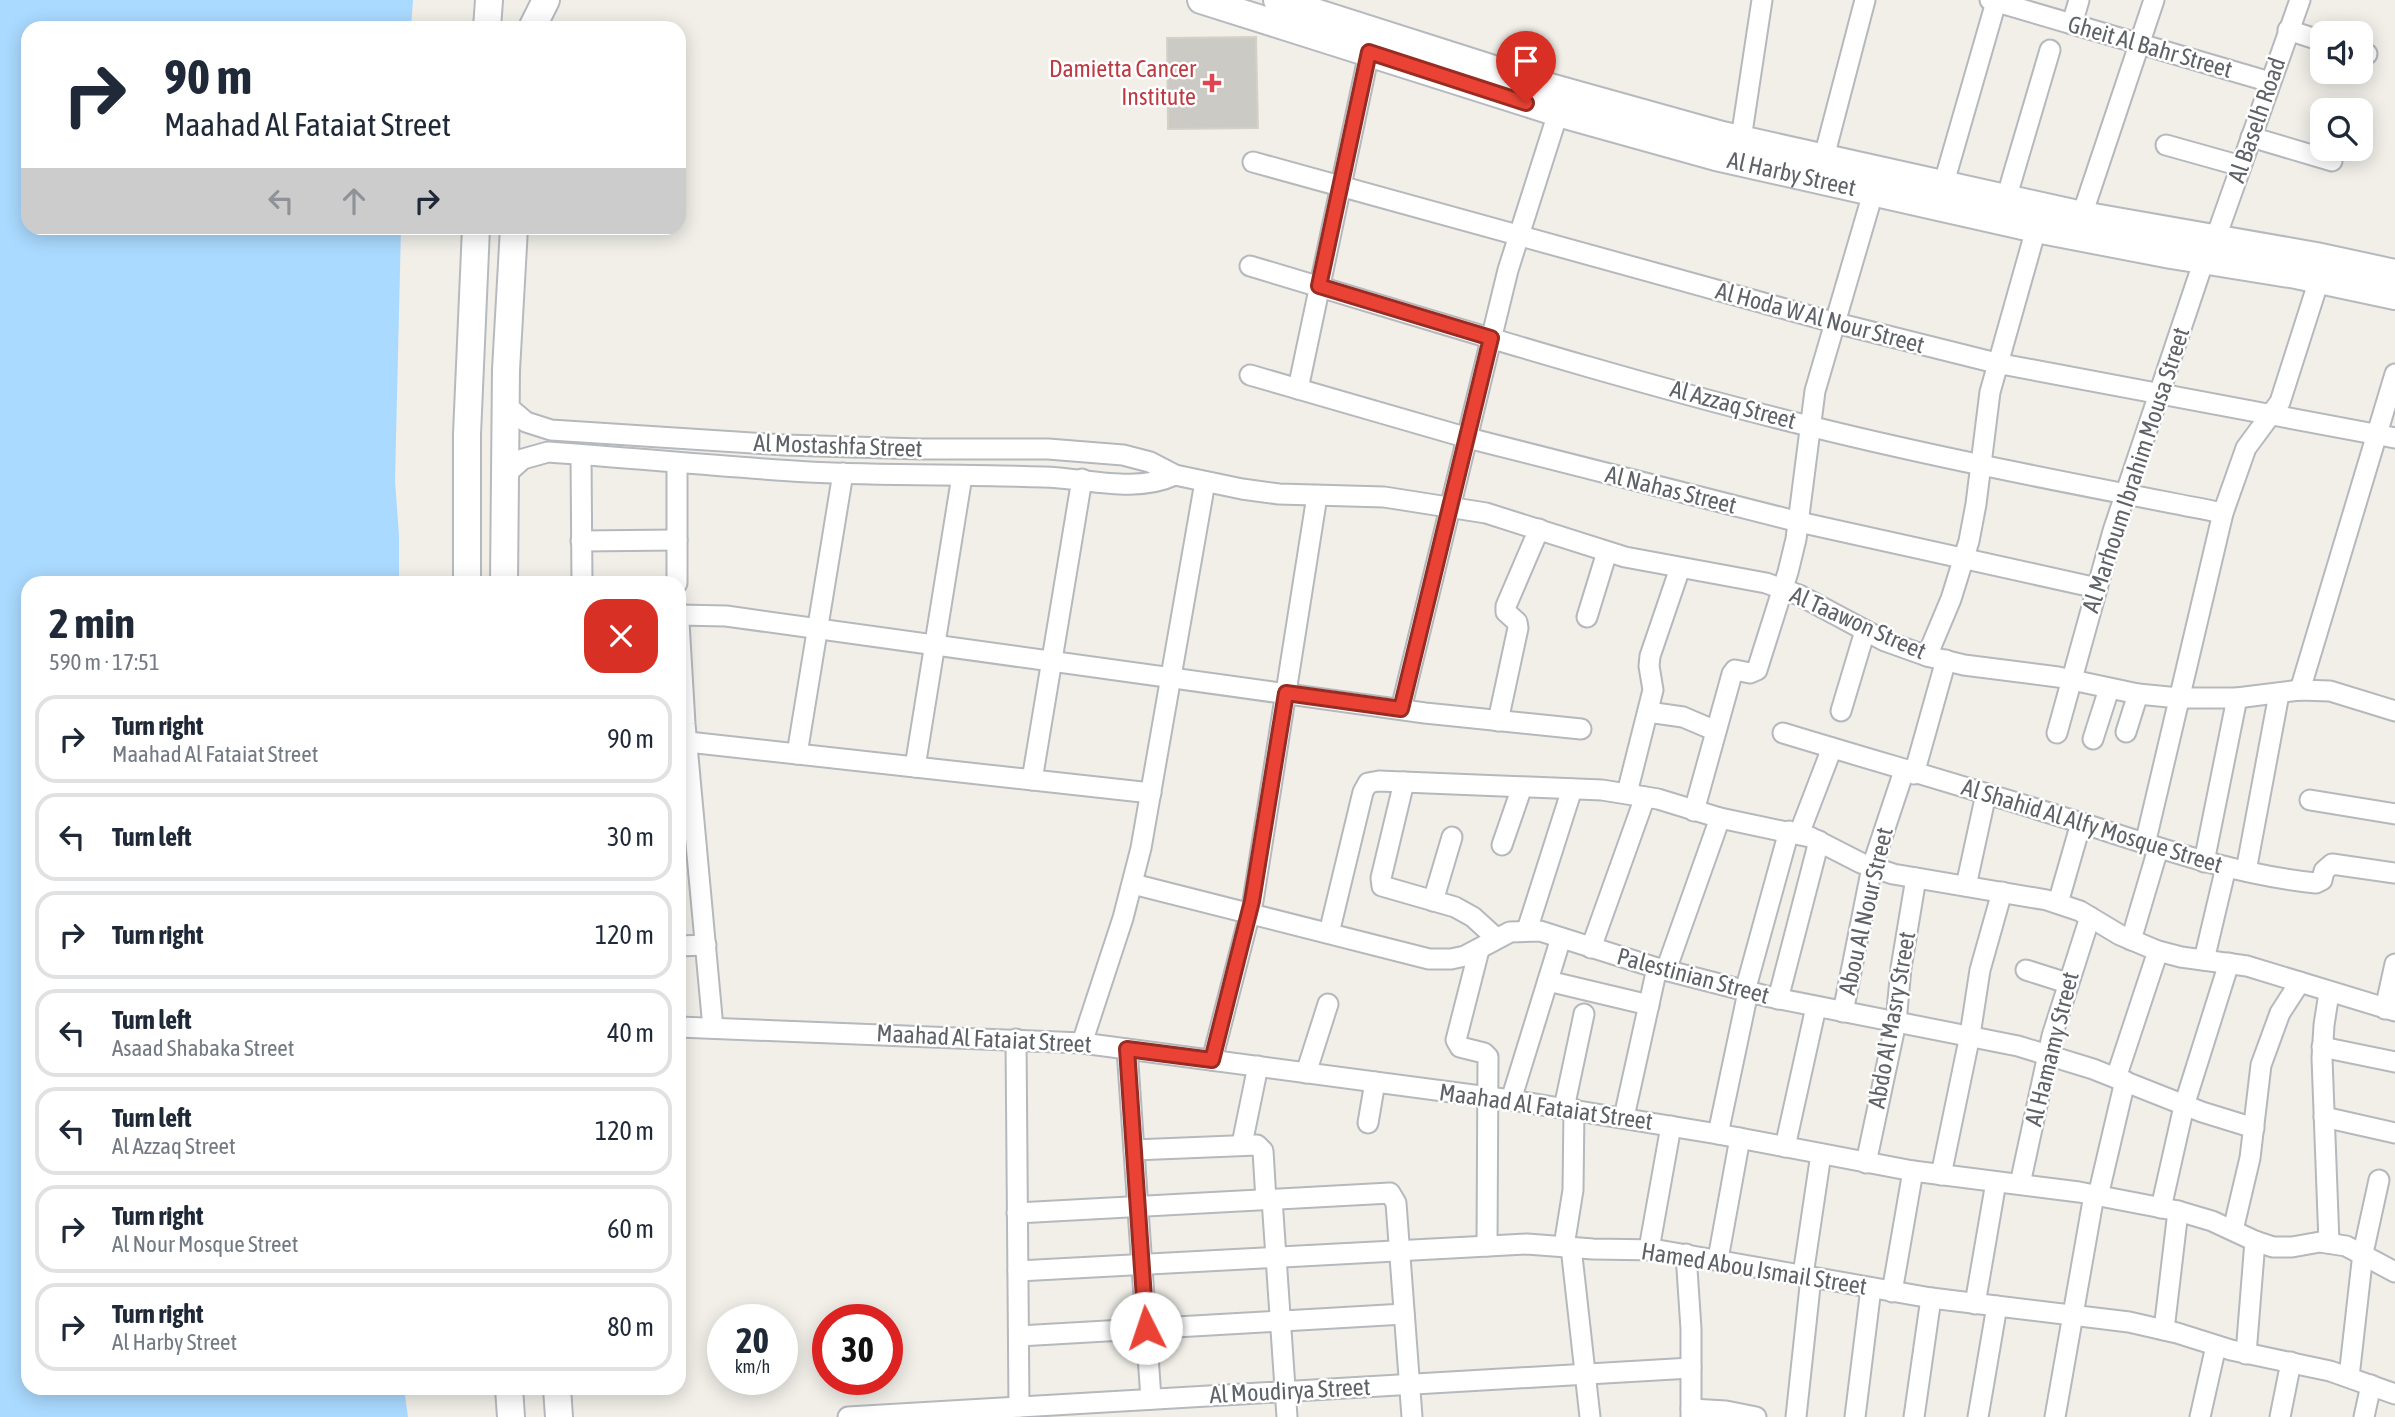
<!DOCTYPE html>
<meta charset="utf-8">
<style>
body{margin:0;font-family:"Asap Condensed",sans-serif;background:#f2f2f3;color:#1f2937;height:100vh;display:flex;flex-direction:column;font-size:26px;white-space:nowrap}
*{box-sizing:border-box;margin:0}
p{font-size:23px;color:#747a83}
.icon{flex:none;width:38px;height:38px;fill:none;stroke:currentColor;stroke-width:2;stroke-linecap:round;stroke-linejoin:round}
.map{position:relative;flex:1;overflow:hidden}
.sheet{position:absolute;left:21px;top:576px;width:665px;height:819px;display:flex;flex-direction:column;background:#fff;border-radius:21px;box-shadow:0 4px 18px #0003}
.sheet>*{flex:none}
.guide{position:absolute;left:21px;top:21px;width:665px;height:214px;border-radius:21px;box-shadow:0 4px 18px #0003;background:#fff;color:#1f2937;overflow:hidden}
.controls{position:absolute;left:2310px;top:21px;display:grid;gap:14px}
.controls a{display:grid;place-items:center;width:63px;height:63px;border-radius:14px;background:#fff;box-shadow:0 4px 18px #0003;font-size:35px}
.speed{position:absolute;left:707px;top:1304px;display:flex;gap:14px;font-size:35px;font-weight:700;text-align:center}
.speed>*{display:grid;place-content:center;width:91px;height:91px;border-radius:50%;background:#fff;box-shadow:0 4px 18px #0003;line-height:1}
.speed small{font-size:18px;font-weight:400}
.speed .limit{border:10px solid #d22;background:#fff;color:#111}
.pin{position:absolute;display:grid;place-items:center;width:60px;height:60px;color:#fff;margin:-72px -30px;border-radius:50% 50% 50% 0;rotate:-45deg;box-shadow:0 0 7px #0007}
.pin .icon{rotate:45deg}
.me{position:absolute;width:77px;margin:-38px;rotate:356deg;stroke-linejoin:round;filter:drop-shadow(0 0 5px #0008)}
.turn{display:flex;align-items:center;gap:24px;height:147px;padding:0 28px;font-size:32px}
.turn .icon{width:91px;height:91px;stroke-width:2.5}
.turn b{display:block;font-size:49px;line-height:60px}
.lanes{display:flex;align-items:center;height:66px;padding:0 28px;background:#0003;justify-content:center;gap:35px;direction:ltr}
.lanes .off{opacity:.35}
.round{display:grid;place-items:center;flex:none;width:74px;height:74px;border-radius:21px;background:#f2f2f3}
.summary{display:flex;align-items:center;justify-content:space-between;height:119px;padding:0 28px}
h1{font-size:42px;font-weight:700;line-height:52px}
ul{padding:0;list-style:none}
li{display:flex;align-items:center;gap:21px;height:88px;margin:0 14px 10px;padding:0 14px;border:4px solid #e0e1e3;border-radius:21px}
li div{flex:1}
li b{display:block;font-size:26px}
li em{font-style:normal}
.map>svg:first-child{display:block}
.water{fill:#aadaff}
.building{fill:#cccac5;stroke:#d6d1c6;stroke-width:2}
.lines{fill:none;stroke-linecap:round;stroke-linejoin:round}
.street-casing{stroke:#b5b8bc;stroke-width:23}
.secondary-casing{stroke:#b6babf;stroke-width:30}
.street{stroke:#fff;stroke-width:19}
.secondary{stroke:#fff;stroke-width:26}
.route-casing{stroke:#982c22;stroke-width:18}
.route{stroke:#ea4335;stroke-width:12}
.health-dot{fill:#e0444e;stroke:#fff;stroke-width:2.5}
.labels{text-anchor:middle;stroke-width:5;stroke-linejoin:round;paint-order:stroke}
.street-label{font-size:24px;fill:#5f6368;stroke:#fff}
.health-label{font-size:24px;fill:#be3a42;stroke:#fff;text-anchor:end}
</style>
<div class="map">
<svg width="2395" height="1417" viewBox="0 0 2395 1417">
<rect width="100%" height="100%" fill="#f1efe8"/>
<!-- water -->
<polygon class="water" points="0,0 413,0 411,28 28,28 28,228 401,228 395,481 399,535 399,583 28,583 28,1388 404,1388 408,1417 0,1417"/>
<!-- building -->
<polygon class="building" points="1256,37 1258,128 1168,129 1167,38"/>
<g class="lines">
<!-- street casing -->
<g class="street-casing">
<g id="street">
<polyline points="1990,0 2270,82"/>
<polyline points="2072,24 2079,0"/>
<polyline points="2288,30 2322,41"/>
<polyline points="2361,52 2367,54"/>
<polyline points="2251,137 2332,161"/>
<polyline points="1741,139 1762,0"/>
<polyline points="2166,145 2241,166"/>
<polyline points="1824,157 1865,0"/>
<polyline points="1253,162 1836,323 1996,363 2395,438"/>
<polyline points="1943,186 1996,2"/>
<polyline points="2006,199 2050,50"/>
<polyline points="2082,215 2154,0"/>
<polyline points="2215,240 2300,0"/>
<path d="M1250,266c185,55 371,114 559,160 137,34 276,60 414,87"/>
<polyline points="1250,375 1468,438 1799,522 2097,588"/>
<polyline points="1298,389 1369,53"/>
<polyline points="506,405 526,422 551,430 785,445 921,449 1048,449 1123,455 1150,462 1175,475 1242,489 1279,494 1384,497 1486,513 1625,557 1766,583 1799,595 1885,641 1927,656 1964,665 2058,677 2138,694 2179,698 2237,698 2300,690 2330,691 2395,711"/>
<polyline points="581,455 582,583"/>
<polyline points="677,463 677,583"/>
<path d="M504,476l19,-17 25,-7c87,6 174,15 261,20 78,4 156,2 234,5 44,1 91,17 132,-2"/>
<polyline points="581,541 677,540"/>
<polyline points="679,615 726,616 1425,713 1581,729"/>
<polyline points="1587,617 1607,552"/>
<polyline points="679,622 685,724 713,1028"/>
<polyline points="1927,656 1951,599 1969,541 1976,504 1990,392 2036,229"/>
<polyline points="2300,690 2395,374"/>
<polyline points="1401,709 1508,270 1558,113"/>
<polyline points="1841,711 1865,631"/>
<polyline points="1648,712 1683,717 1716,731"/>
<polyline points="1498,721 1518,628 1517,622 1506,612 1506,606 1539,529"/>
<polyline points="2126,732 2138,694"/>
<path d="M1783,733c92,28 184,54 276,83 85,26 168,58 257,67l6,-3 2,-9 8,-7 63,9"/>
<polyline points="2057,733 2113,531 2204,260"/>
<polyline points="2093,739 2109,689"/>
<polyline points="679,741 1151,793"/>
<polyline points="797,754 843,473"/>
<polyline points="915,767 962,476"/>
<polyline points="1914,774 1946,660"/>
<polyline points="1032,780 1082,479"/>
<polyline points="1404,782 1381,878 1382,886 1455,907 1473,917 1496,938"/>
<polyline points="1627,793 1653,690 1649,666 1650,656 1680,568"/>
<polyline points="2310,800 2395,814"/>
<polyline points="1694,811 1732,674 1735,670 1750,673 1757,670 1788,572 1796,539 1815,391 1873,193"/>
<polyline points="1799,834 1832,748"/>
<polyline points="2145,844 2223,513 2246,448 2280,402 2319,280"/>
<polyline points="1502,845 1522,787"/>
<polyline points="2204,862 2237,698"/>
<polyline points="2246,871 2279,694"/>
<polyline points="1133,884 1429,959 1451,959 1465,956 1510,932 1540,931 1657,968 1770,997 2018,1046 2093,1069 2202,1112 2254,1128"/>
<polyline points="1966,886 1986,794"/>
<polyline points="1433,901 1452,837"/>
<polyline points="2058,903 2081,823"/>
<polyline points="1527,930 1572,789"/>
<polyline points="1329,933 1363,792 1368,783 1379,781 1602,790 1658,799 1720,818 1810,837 1861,863 1893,874 2047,900 2080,911 2120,935 2158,951 2181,957 2247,966 2395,1011"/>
<polyline points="2131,940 2158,849"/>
<polyline points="679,946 706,945"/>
<polyline points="1591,948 1645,797"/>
<polyline points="1479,950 1456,1040 1460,1047 1484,1053 1488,1057 1487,1246"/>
<polyline points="2204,960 2226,867"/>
<polyline points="1666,970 1720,818"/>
<polyline points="2026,970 2067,983"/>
<polyline points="1548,981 1649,1005"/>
<polyline points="1745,991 1789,831"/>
<polyline points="2329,993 2324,1025 2322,1058 2329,1243"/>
<polyline points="1778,999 1819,841"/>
<polyline points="2385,1009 2395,964"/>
<polyline points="1843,1012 1872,867 1904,771"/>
<polyline points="679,1027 1082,1043 1511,1100 1718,1134 1913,1171 2079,1192 2178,1211 2212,1221 2255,1241 2273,1247 2292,1247 2320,1242 2346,1246 2395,1272"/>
<polyline points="1016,1039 1019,1407"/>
<polyline points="1082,1043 1123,918 1141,848 1205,482"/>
<polyline points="2322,1047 2395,1062"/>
<polyline points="1127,1049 1151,1399"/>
<polyline points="1212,1060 1253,901 1317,496"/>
<polyline points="1306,1073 1328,1004"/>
<polyline points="2116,1078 2158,951"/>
<polyline points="1511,1100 1561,938"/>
<polyline points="1564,1108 1584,1014"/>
<polyline points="1624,1117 1657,968"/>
<polyline points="2324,1117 2395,1133"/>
<polyline points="1368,1123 1375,1082"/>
<polyline points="1718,1134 1748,992"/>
<polyline points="1242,1144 1258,1066"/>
<polyline points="1785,1147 1816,1007"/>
<polyline points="1134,1150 1257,1145 1263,1151 1266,1200"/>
<polyline points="1866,1163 1896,1022 1901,968 1916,878"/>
<polyline points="1941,1175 1970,1035 1980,970 2002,892"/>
<polyline points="2020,1184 2052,1036 2090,917"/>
<polyline points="2098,1196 2125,1081"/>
<polyline points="1272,1199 1287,1417"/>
<polyline points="2161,1208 2184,1106 2229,963"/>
<polyline points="1017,1213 1390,1193 1396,1203 1412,1417"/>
<polyline points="2233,1230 2250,1158 2261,1065 2280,1013 2300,982"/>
<polyline points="1564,1246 1573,1190 1574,1109"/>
<polyline points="1571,1247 1590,1417"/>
<polyline points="1649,1249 1671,1126"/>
<polyline points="1686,1254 1691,1329 1691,1417"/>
<polyline points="1718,1259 1740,1138"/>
<polyline points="1018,1271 1527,1244 1593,1249 1658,1250 1931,1298 2129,1322 2177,1333 2231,1350 2330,1371 2395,1394"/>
<polyline points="1803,1275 1821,1154"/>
<polyline points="1892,1292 1913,1171"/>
<polyline points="1975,1304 1996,1182"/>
<polyline points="2164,1330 2178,1211"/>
<polyline points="1019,1336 1404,1314"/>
<polyline points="2246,1354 2255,1241"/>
<polyline points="2349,1377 2363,1253 2379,1180"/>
<polyline points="1691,1409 1726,1411 1756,1417"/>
<polyline points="848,1417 1691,1368"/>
<polyline points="1796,1417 1811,1277"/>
<polyline points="1855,1417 1871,1288"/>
<polyline points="1914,1417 1931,1298"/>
<polyline points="1978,1417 1997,1306"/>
<polyline points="2055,1417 2094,1195"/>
<polyline points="2200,1417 2216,1346"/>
<polyline points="2280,1417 2291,1362"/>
<polyline points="2364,1417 2371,1385"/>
</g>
</g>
<!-- secondary casing -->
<g class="secondary-casing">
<g id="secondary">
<path id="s1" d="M1201,0l357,113 158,44 320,72 135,26 125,20 99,21"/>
<polyline points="1277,0 1550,87 1722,135 2082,215 2316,256 2395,273"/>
<polyline points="487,28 489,0"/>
<polyline points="532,28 546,0"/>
<polyline points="467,583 467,434 476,228"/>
<polyline points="504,583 506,370 514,228"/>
<polyline points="509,1388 511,1417"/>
<polyline points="557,1388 559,1417"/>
</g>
</g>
<!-- street -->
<use href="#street" class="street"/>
<!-- secondary -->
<use href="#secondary" class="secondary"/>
</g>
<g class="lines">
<!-- route casing -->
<g class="route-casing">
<polyline id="route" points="1146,1328 1127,1049 1212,1060 1252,901 1286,693 1401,709 1491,338 1319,286 1369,52 1526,103"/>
</g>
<!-- route -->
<use href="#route" class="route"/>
</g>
<!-- markers -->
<path class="health-dot" d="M1208.5 72.5h7v7h7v7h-7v7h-7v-7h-7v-7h7z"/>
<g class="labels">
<!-- street labels -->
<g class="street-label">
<text transform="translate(2150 47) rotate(16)" y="8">Gheit Al Bahr Street</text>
<text transform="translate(2257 120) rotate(-71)" y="8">Al Baselh Road</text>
<text dy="8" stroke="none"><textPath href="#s1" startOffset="616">Al Harby Street</textPath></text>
<text transform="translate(1820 318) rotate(15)" y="8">Al Hoda W Al Nour Street</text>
<text transform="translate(1733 405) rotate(15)" y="8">Al Azzaq Street</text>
<text transform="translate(838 446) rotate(2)" y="8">Al Mostashfa Street</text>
<text transform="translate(2136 470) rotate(-72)" y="8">Al Marhoum Ibrahim Mousa Street</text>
<text transform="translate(1671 490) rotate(14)" y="8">Al Nahas Street</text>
<text transform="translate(1858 623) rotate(24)" y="8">Al Taawon Street</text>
<text transform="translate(2092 826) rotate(17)" y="8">Al Shahid Al Alfy Mosque Street</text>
<text transform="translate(1866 911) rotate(-77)" y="8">Abou Al Nour Street</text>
<text transform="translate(1693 976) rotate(15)" y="8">Palestinian Street</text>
<text transform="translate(1892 1020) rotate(-80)" y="8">Abdo Al Masry Street</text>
<text transform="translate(984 1039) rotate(3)" y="8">Maahad Al Fataiat Street</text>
<text transform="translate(2052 1049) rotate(-76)" y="8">Al Hamamy Street</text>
<text transform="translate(1546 1107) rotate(8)" y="8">Maahad Al Fataiat Street</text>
<text transform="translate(1754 1269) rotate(9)" y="8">Hamed Abou Ismail Street</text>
<text transform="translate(1290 1391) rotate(-3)" y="8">Al Moudirya Street</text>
</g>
<!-- health labels -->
<g class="health-label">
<text x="1196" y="77">Damietta Cancer<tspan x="1196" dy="28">Institute</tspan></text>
</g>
</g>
</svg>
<div class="controls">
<a><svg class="icon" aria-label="sound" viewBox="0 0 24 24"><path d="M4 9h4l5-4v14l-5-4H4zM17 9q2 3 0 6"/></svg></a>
<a><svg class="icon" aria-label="search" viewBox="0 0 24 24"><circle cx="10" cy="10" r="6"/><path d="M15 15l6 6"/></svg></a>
</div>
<div class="speed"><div>20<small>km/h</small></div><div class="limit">30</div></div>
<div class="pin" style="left:1526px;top:103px;background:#d93025"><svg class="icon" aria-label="arrive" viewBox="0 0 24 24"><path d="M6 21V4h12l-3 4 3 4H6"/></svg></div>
<svg class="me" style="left:1146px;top:1328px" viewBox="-20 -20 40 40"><circle r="19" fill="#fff"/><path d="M0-13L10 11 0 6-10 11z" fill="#ea4335"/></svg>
<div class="guide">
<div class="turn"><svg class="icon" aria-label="right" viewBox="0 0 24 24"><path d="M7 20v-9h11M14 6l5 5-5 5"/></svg><div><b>90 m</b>Maahad Al Fataiat Street</div></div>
<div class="lanes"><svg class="icon off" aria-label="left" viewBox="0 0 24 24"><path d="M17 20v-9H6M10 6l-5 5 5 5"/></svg><svg class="icon off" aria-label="ahead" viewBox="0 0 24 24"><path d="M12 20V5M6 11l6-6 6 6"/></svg><svg class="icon" aria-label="right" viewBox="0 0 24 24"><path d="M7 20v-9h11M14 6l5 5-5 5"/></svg></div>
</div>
<section class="sheet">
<div class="summary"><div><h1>2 min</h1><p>590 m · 17:51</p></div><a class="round" style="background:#d93025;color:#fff"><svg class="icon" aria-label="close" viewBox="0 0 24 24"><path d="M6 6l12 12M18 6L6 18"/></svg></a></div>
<ul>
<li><svg class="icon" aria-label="right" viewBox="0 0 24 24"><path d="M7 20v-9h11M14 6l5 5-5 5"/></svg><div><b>Turn right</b><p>Maahad Al Fataiat Street</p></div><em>90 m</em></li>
<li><svg class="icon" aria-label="left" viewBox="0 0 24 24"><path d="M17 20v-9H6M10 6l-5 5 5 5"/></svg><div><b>Turn left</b></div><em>30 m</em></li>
<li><svg class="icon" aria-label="right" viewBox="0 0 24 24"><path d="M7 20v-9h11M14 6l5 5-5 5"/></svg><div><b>Turn right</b></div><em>120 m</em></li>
<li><svg class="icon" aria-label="left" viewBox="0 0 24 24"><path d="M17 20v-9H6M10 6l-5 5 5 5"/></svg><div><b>Turn left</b><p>Asaad Shabaka Street</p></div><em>40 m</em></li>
<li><svg class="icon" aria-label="left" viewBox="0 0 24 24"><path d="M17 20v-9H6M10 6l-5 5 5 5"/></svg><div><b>Turn left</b><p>Al Azzaq Street</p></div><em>120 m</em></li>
<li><svg class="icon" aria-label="right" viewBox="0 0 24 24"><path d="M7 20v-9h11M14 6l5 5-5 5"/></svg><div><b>Turn right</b><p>Al Nour Mosque Street</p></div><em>60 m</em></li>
<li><svg class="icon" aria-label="right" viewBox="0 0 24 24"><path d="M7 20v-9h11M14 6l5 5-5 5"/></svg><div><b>Turn right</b><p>Al Harby Street</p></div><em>80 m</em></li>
</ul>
</section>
</div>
